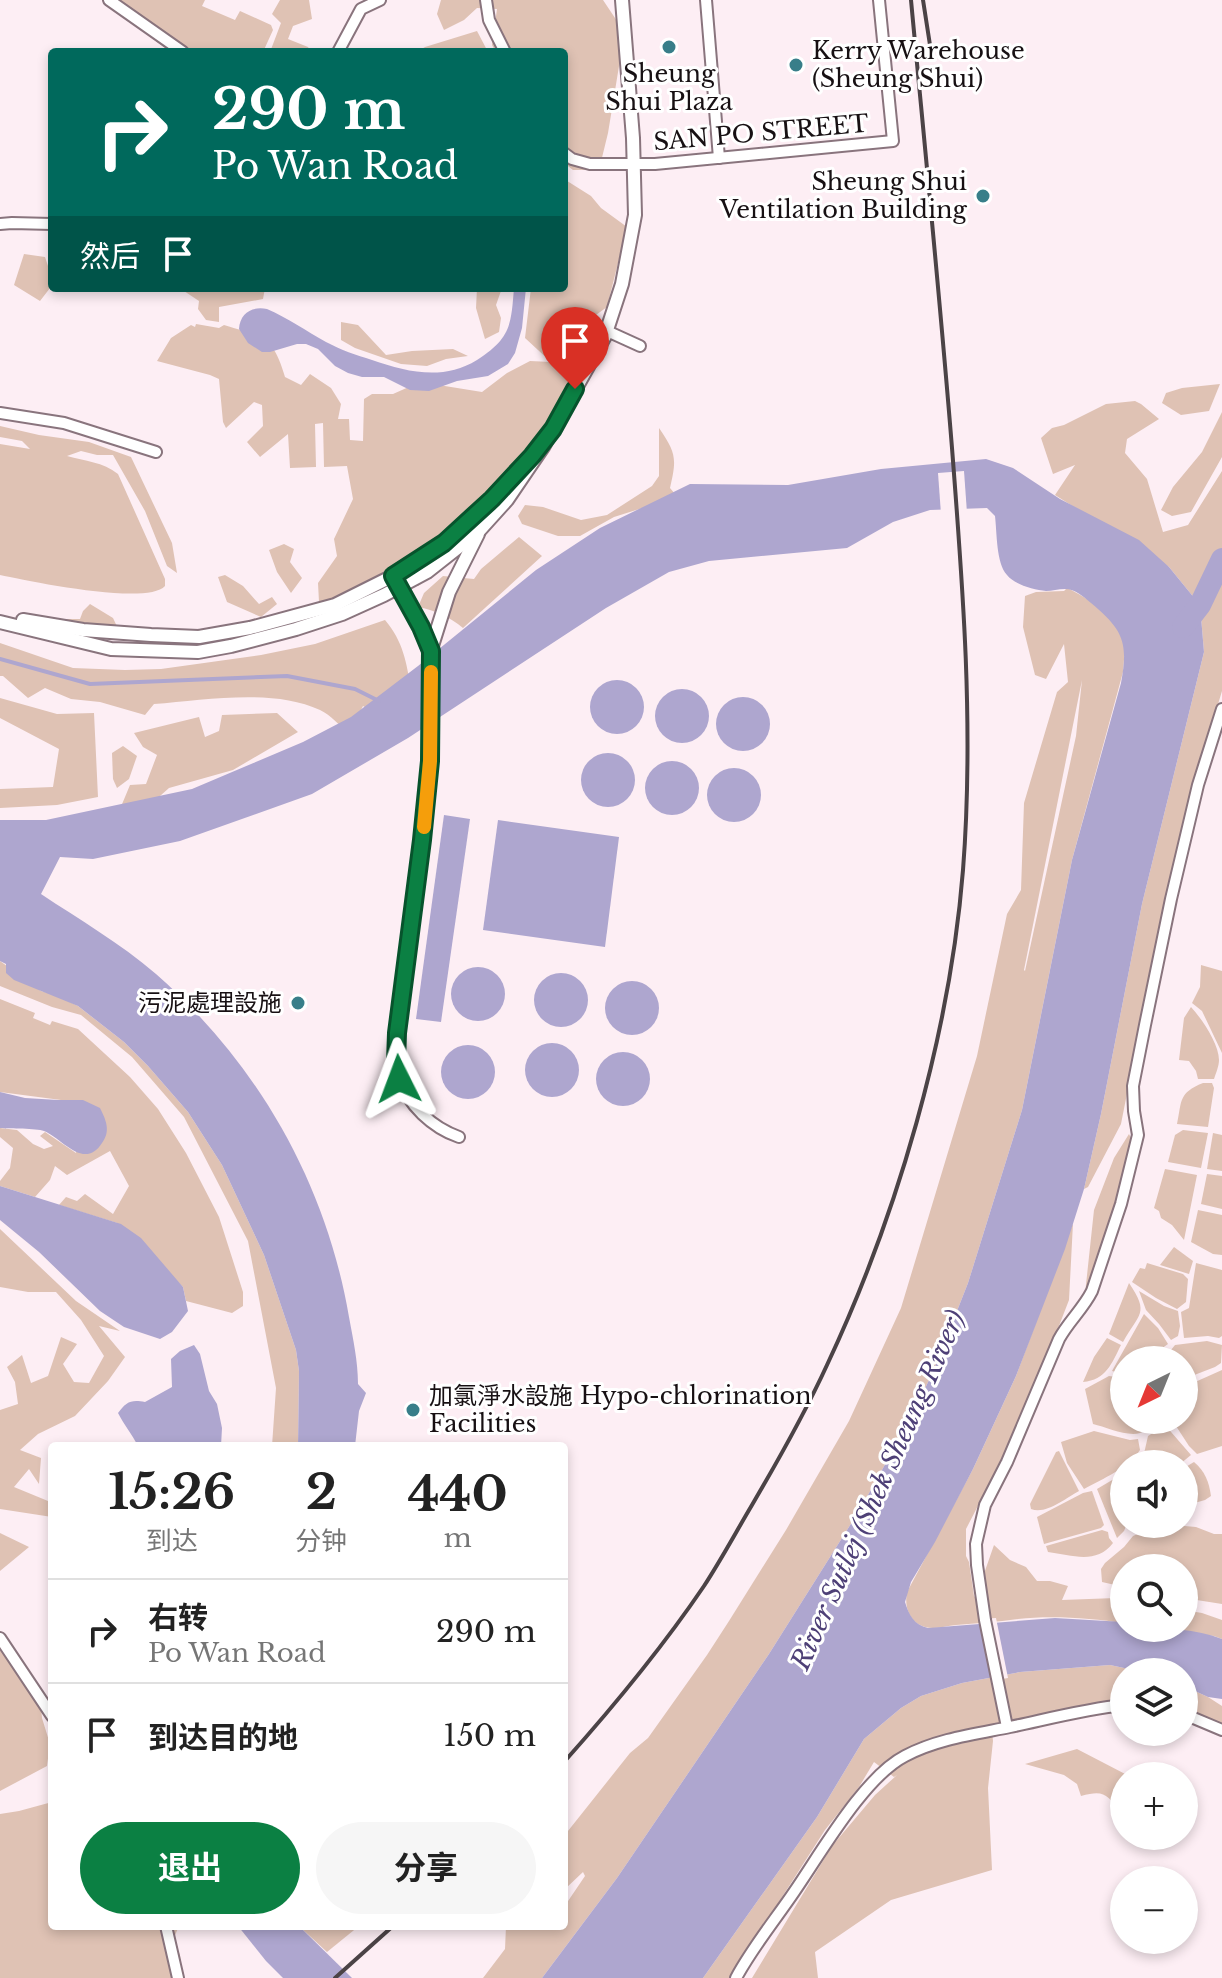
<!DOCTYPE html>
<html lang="zh">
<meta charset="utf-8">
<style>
body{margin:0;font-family:"Libre Baskerville","Noto Sans SC",serif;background:#f6f6f6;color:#222;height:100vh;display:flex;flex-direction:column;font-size:30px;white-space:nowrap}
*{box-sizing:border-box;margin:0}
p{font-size:26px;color:#767676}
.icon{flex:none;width:44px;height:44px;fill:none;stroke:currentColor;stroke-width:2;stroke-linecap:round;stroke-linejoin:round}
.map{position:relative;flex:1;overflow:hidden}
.details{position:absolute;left:48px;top:1442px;width:520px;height:488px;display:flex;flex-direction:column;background:#fff;border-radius:8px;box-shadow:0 4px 12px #0003}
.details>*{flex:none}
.guide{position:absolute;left:48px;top:48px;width:520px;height:244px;border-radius:8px;box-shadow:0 4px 12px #0003;background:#00695c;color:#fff;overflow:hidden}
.needle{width:52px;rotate:223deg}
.tools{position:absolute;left:1110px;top:1346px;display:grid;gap:16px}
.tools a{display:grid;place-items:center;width:88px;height:88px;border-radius:50%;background:#fff;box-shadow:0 4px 12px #0003;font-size:40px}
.pin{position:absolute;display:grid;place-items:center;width:68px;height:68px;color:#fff;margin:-82px -34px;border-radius:50% 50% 50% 0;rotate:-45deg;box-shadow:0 0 8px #0007}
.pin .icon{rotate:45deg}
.me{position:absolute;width:88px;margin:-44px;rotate:357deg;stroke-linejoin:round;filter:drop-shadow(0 0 6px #0008)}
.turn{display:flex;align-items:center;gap:28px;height:168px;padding:0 32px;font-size:36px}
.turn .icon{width:104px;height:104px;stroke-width:2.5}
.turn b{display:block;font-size:56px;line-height:68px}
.then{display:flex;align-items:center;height:76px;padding:0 32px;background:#0003;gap:16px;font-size:30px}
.eta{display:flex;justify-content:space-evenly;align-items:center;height:136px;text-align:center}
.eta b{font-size:48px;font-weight:700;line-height:56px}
.primary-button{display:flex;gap:16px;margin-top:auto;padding:16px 32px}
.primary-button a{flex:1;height:92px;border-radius:48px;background:#0b8043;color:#fff;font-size:32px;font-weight:700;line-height:92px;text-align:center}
.primary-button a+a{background:#f6f6f6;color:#222}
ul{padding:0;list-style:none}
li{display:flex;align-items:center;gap:24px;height:104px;padding:0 32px;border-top:2px solid #e0e0e0}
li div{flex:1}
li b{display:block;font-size:30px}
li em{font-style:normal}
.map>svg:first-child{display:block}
.green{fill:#dfc2b4;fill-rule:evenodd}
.water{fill:#aea6cf}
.pier{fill:#fdeef4}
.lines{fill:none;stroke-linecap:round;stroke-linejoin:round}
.stream{stroke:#aea6cf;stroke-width:4}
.river{stroke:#aea6cf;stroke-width:22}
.minor-casing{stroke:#89747d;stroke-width:14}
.tertiary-casing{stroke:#89747d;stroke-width:16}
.minor{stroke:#fff;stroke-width:10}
.tertiary{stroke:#fff;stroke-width:12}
.rail{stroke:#4b4346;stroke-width:4}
.route-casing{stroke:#07532c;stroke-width:20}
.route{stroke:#0b8043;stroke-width:14}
.slow{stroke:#f59e0b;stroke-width:14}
.poi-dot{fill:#387e89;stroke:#fff;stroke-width:3}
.labels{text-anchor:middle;stroke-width:6;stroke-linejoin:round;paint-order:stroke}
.poi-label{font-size:24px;fill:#171013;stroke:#fff;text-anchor:start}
.street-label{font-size:24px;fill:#171013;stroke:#fff}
.water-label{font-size:26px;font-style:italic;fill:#4e4077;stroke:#fff}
</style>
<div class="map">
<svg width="1222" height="1978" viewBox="0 0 1222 1978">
<rect width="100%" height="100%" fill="#fdeef4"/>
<!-- green -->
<g class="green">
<polygon points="116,0 205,0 202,6 235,20 240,11 271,25 273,30 263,52 190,52 185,49 182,52 170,52 147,34 151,25"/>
<polygon points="280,0 309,0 312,19 293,26 288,39 308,47 311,52 270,52 281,23 272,14"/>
<polygon points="441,0 603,0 619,24 621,54 608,133 599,170 573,170 564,163 564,52 496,52 492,45 497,9 477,8 464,20 444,30 437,14"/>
<polygon points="477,31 488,52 417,52 425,47"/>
<path d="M564,179l27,17 10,12 26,19 -20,80 -18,13 -2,38 -88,156 -50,50 -31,22 -10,-10 -21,-3 -50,37 -18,-8 -1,-19 19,-27 -3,-17 19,-40 -6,-33 -23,1 -1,-44 -8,1 1,43 -26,1 -2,-34 -28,23 -13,-15 16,-16 -1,-21 -8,-3 -28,26 -3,-6 -4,-43 -9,-4 -53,-14 14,-23 20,-13 4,2 1,-3 23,4 5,-3c38,12 49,10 61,52l16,8 9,-11 21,14 10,16 -3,15h11l1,21 13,1 1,-42 8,-5h21l27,-12 62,10 25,-19 23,-12 21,1 -26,-24 6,-50h33z"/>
<polygon points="24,254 45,257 52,278 52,287 50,288 40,301 14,285"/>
<polygon points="182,288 265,288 263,299 219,307 219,322 206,320 198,309 199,301 184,291"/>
<polygon points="477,288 502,288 496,305 501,318 499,332 485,339 476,308"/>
<polygon points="341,322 358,325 386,355 412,351 453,349 468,356 446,359 427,366 401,364 355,348 341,340"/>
<polygon points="1220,384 1209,411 1181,415 1162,403 1166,393 1182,388"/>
<polygon points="1135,401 1141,404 1159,419 1127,439 1125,453 1147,479 1163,532 1188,525 1222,471 1222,691 1196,777 1169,881 1121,1124 1088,1187 1084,1189 1101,1114 1142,904 1204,652 1200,605 1169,567 1055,495 1075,465 1053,474 1041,438 1052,428 1064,425 1106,404"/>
<polygon points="1222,412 1222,457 1191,512 1172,516 1161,510 1173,487 1202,452"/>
<path d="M0,426l39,9 50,7 42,15 41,86 5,30 -10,-7 -22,-55 -32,-56h-16l-16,-4 -14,5c18,5 36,6 51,18l47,105v7c-18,20 -136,-5 -165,-11v-131l30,5 -8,-8 -22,-4z"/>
<path d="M659,428c17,25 18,30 11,60l5,6 -23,11 -38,12 -34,19h-22l-36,-12 -4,-8 7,-11 18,2 38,13 26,-5 45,-29 7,-10z"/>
<path d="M519,537l23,19 -79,72c-13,-11 -29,-18 -45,-21l6,-14 19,-17 31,3 7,-10z"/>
<polygon points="284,544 294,549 290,562 302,578 291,593 277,572 269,550"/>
<polygon points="225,575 243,586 259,604 272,597 277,604 261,617 227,602 218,577"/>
<path d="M1067,588c20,9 50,29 56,52 2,10 1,22 0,32l-51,188 -50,250 -54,173 -35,89 -27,55 -47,84 -90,143 -152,224 -75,100h-59l22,-29 1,-23h42l1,3 2,-3h13v-19l21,-31 -2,-4 -19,18v-54l66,-83 18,-15 59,-83 22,-34 57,-91 63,-109 52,-113 76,-252 30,-142 14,-24 3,-87 33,-111 11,-10 -4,-38 -18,35 -11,-4 -12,-48 2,-31 11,-4 28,-1zM1082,680l-6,56 -51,235 -1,-1z"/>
<polygon points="90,604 113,618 122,637 64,631 61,619 80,619 83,611"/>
<path d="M385,620c18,21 22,43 26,71l-23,30 -25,-15 -14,28c-9,-8 -18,-19 -29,-24 -47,-22 -115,-10 -166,-6l-9,11 -45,-13 -29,-3 -26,-11 -17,10 -25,-22h-3v-33l73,25 52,2 36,-1 100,-14 54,-11z"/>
<polygon points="0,698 57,714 94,713 98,797 57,805 0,808 0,789 53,787 59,749 0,718"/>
<polygon points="277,713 298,732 233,770 169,788 151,804 120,809 130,785 146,784 157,755 143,747 134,733 199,717 205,737 219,731 222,715"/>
<polygon points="123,746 137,756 129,779 117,788 113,779 112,753"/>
<polygon points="0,961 41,991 58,996 78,1006 124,1042 148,1066 188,1112 222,1165 264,1255 296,1350 299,1371 298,1446 272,1446 276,1388 248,1241 184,1117 132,1057 81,1015 52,1007 0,986"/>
<polygon points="1201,965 1222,971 1222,1053 1202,1011 1192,1003 1200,987"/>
<polygon points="0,999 35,1013 33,1018 50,1025 52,1021 78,1029 130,1077 158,1109 186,1153 219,1217 243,1292 243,1306 232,1313 186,1301 183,1287 117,1223 59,1205 66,1197 77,1201 85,1194 113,1214 129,1186 110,1151 67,1175 55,1166 50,1180 35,1197 0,1186 0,1181 10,1168 13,1148 0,1137 0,1128 17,1130 33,1144 44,1149 53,1146 40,1136 45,1132 76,1153 83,1100 61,1100 0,1092"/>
<path d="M1191,1007c11,12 28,37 28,53 0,6 -3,13 -5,19h-16l-2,-8 -7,-10 -10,-1 5,-42z"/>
<path d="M1203,1083h9l2,5 -6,39 -31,-3c5,-23 1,-31 26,-41z"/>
<polygon points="1183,1130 1208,1133 1201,1168 1168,1162 1175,1135"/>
<polygon points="1213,1133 1222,1135 1222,1171 1207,1169"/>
<path d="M1129,1134l3,6c-13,52 -24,105 -47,154l9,-84 20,-52z"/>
<polygon points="1165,1169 1197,1175 1184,1240 1172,1225 1161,1218 1159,1211 1154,1208"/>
<polygon points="1207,1174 1222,1176 1222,1209 1201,1204"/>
<polygon points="1198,1210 1222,1215 1222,1255 1213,1254 1191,1242"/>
<path d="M1073,1223l-4,77 -31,80 -44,95 -28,54v27l3,6 5,34 3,3 2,-11 15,-43 16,15 16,7 11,14h13l18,5 -6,14 54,-2 8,2v23c-32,-5 -74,-8 -106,-4 -21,3 -42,4 -62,6 -11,1 -21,5 -31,2 -16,-4 -21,-21 -18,-35l66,-123 43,-93z"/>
<polygon points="0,1229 76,1301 120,1331 99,1326 125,1357 108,1381 75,1416 38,1434 20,1450 41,1458 39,1484 29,1469 14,1487 48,1501 52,1511 52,1517 0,1509 0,1410 18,1404 15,1382 7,1367 22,1355 31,1383 48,1376 61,1337 77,1344 63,1364 74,1382 89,1383 104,1356 81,1320 56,1292 28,1292 0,1287"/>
<polygon points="1174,1247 1193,1261 1189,1274 1160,1265"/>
<polygon points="1147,1263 1183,1274 1188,1279 1186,1302 1177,1309 1156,1298 1132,1282 1140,1268 1145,1269"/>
<polygon points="1196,1263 1222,1270 1222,1336 1219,1338 1208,1336 1184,1338 1181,1312 1189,1308"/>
<path d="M1129,1283c21,31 10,30 -6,59l-14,-8z"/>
<polygon points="1139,1291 1164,1306 1178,1311 1180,1326 1178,1336 1171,1340 1159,1324 1146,1310"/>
<polygon points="1144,1314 1158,1328 1168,1344 1161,1349 1154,1360 1124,1360 1124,1374 1112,1371"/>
<path d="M1107,1338l14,7c-9,18 -15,35 -38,37l11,-25z"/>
<polygon points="1207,1341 1222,1345 1221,1363 1215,1367 1184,1379 1184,1360 1163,1360 1175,1345"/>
<polygon points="1222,1370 1222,1446 1197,1454 1189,1446 1176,1426 1177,1420 1184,1420 1184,1387"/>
<path d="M1109,1376l15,2v42h32c-4,4 -10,11 -16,13 -13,4 -34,-6 -47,-9l-8,-35z"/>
<polygon points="1165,1425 1191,1455 1180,1464 1136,1464 1143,1458 1148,1436"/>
<path d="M1094,1431l36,9 8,-1 2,11c-13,19 -36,28 -56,39l-17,-26 -6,-21z"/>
<path d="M1059,1451l20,40c-13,7 -33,24 -48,18l-1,-5 26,-52z"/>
<path d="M1194,1462c11,9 15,20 17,34l-6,4 -21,6v-38z"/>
<polygon points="1124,1473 1124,1524 1127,1524 1124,1531 1117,1538 1097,1489"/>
<polygon points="1092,1491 1104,1525 1101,1528 1044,1544 1037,1517 1083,1493"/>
<polygon points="1161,1524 1196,1527 1214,1534 1222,1534 1222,1604 1184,1598 1184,1568 1124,1568 1124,1587 1102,1582 1101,1569 1105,1563 1124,1547 1133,1536"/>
<path d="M1102,1530l6,2 1,6 4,5c-17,22 -41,12 -65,9l-2,-6z"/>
<polygon points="0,1533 29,1547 0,1571"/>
<polygon points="1184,1610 1202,1613 1222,1620 1222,1639 1214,1636 1160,1628 1184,1628"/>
<polygon points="0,1646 41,1707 42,1718 50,1744 47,1766 0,1791"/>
<polygon points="1110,1665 1143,1672 1124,1672 1124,1714 1111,1713 1014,1725 992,1731 993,1741 988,1788 992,1870 891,1900 815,1952 818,1978 752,1978 832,1846 875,1795 897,1775 894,1777 874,1762 859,1787 825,1830 730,1978 703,1978 817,1817 864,1739 901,1708 921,1696 962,1683 1020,1672"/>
<polygon points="1184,1686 1208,1697 1222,1706 1222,1725 1184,1711"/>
<path d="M1077,1749l52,27h-5v30l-2,6c-16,-17 -17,-23 -41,-16l-4,-12 -13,-9 -39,-11z"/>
<polygon points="52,1802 52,1926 179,1926 173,1940 180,1955 182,1978 0,1978 0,1814 19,1811"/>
<polygon points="299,1926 359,1926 327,1952"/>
</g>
<!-- water -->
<g class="water">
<path d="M514,288h12l-4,40 -7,25 -7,11 -20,12 -31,5 -28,10 -19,-1 -26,-13h-22l-14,-4 -13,-7 -17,-17 -12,-5h-9l-27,8h-8l-14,-9 -9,-14c1,-16 13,-23 28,-20 21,9 39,22 59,33 15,8 30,13 46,18 35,12 71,21 105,0 34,-22 34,-35 37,-72z"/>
<path d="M986,459l27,9 47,31 79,41 30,27 31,38 4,47 -62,252 -41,210 -17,75 -19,60 -49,127 -43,93 -38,73 -24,40 -6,20c4,13 9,23 23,26l127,-10 69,4v6c33,0 67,-1 98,11v60l-14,-2 -24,-11v-14h-41l-33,-7 -90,7 -58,11 -41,13 -20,12 -37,31 -47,78 -114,161h-161l75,-100 152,-224 90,-143 47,-84 27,-55 35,-89 54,-173 50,-250 49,-177c8,-42 1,-54 -30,-80 -7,-6 -16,-14 -26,-14 -7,0 -13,2 -19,2 -12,-1 -31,-6 -39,-16 -11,-12 -10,-43 -12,-59l-8,-8 -57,2 -37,12 -46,26 -138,13 -40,11 -63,36 -198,130 -96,56 -132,47 -87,18 -33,-2 -19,37c39,26 79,49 115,80 102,90 170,209 193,343 4,22 9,44 9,67l8,9 -7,18 -4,35h-57l1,-75 -3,-21 -32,-95 -42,-90 -34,-53 -40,-46 -24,-24 -46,-36 -64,-26 -8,-7v-9l-6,-3v-141h46l146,-31 111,-47 48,-25 67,-51 118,-96 64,-42 90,-44 98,1 93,-16z"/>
<circle cx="617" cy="707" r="27"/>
<circle cx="682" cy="716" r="27"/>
<circle cx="743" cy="724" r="27"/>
<circle cx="608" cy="780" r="27"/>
<circle cx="672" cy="788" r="27"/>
<circle cx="734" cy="795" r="27"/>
<polygon points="444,815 470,819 441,1022 416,1019"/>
<polygon points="498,820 619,837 605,947 483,930"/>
<circle cx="478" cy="994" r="27"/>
<circle cx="561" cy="1000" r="27"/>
<circle cx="632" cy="1008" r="27"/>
<circle cx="552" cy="1070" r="27"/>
<circle cx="468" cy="1072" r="27"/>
<circle cx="623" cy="1079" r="27"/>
<path d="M0,1092l25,6 33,2h25l17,8c6,12 11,23 2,35 -18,28 -40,-5 -58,-12 -8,-3 -34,-2 -44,-3z"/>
<polygon points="0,1186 121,1224 141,1238 183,1287 188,1311 172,1332 160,1339 124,1327 100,1311 39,1252 0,1220"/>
<path d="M194,1345l6,9 9,37 8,13 5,24 -1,18h-83c-6,-12 -14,-21 -20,-33 8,-11 13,-14 27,-11l27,-15 -1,-28 9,-8z"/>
<polygon points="238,1926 299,1926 352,1978 283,1978 266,1961"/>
</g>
<!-- pier -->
<g class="pier">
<polygon points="964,471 967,513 941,514 938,473"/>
<polygon points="996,1618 1008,1678 991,1681 979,1619"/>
</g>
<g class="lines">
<!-- stream -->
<polyline class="stream" points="0,659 90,684 287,676 355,689 379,701"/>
<!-- river -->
<polyline class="river" points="1183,627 1200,605 1222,559"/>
<!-- minor casing -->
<g class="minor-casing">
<g id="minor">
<polyline points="109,0 183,52"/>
<polyline points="486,0 489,20 505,52"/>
<polyline points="706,0 719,158"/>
<polyline points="338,52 361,9 380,0"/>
<polyline points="564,153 572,159 590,164 655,164 893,141 879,0"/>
<polyline points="0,224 12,223 52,224"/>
<polyline points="607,331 640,346"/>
<polyline points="0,413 64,423 156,452"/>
<path d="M397,582l24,45 10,24 -1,110 -8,79 -25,193c0,14 -2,30 2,44 8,28 34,51 60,60"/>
<polyline points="0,1638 52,1716"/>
<polyline points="1184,1714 1222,1730"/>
<path d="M1007,1727l-22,-107 -8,-55 -1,-21 9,-39 22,-43 52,-123c9,-17 24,-30 33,-48l29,-87 17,-69 -4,-24 -1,-25 12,-61 26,-126 27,-114 24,-76"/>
<polyline points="166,1926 178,1978"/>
<path d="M736,1978c16,-30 39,-58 58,-86 27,-39 70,-115 111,-136 32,-17 70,-22 105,-29 38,-8 75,-18 114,-22"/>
</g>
</g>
<!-- tertiary casing -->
<g class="tertiary-casing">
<g id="tertiary">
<polyline points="23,620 83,630 151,635 199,637 250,628 335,605 393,576 444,543 492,499 526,462"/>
<polyline points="0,622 111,649 198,652 231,646 296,629 342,614 384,595 427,572 479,531 507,500 543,447 605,336 622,284 635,215 633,138 622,0"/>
<polyline points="431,649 449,592 478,534"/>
</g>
</g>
<!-- minor -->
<use href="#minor" class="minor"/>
<!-- tertiary -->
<use href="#tertiary" class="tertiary"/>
<!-- rail -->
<g class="rail">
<polyline points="923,0 930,45"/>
<path d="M564,1762c50,-56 98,-114 140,-176 17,-26 32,-54 48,-81 27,-46 53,-92 75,-140 70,-149 123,-331 136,-495 11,-141 0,-282 -11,-422 -12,-149 -27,-299 -41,-448"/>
<polyline points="335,1978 393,1926"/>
</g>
</g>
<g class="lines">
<!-- route casing -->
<g class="route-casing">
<polyline id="route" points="399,1079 396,1062 397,1033 422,840 430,761 431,651 421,627 393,576 444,543 492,499 532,456 553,429 575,389"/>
</g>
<!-- route -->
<use href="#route" class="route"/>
<!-- slow -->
<polyline class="slow" points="424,827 430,761 431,672"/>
</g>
<!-- markers -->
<g class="poi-dot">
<circle cx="669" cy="47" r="8"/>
<circle cx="796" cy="65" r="8"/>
<circle cx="983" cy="196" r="8"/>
<circle cx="298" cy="1003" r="8"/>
<circle cx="413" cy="1410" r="8"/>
</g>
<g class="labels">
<!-- poi labels -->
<g class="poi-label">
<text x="812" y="59">Kerry Warehouse<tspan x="812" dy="28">(Sheung Shui)</tspan></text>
<text x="669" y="82" text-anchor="middle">Sheung<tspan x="669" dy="28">Shui Plaza</tspan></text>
<text x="967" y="190" text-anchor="end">Sheung Shui<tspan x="967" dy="28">Ventilation Building</tspan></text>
<text x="282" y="1011" text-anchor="end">污泥處理設施</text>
<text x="429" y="1404">加氯淨水設施 Hypo-chlorination<tspan x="429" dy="28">Facilities</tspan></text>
</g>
<!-- street labels -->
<g class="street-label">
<text transform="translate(761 133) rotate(-5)" y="8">SAN PO STREET</text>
</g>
<!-- water labels -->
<g class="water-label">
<text transform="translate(878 1490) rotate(-66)" y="9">River Sutlej (Shek Sheung River)</text>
</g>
</g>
</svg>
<div class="tools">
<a><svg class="needle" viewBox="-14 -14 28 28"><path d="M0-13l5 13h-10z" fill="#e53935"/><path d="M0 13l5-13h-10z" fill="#767676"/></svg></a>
<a><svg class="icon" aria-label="sound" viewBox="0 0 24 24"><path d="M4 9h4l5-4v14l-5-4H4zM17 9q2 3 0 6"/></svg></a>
<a><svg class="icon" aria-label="search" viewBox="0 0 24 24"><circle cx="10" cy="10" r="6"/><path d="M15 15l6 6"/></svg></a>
<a><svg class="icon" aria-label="layers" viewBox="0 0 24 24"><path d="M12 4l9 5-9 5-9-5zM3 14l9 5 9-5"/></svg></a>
<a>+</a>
<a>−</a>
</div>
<div class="pin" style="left:575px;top:389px;background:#d93025"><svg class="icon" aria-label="arrive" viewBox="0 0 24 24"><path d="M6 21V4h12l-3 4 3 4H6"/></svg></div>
<svg class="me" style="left:399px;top:1079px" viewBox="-20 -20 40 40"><path d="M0-17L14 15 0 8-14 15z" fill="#0b8043" stroke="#fff" stroke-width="4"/></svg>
<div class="guide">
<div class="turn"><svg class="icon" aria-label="right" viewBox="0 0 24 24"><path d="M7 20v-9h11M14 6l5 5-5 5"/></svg><div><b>290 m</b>Po Wan Road</div></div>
<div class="then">然后<svg class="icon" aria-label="arrive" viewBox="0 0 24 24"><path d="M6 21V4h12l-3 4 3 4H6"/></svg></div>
</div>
<section class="details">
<div class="eta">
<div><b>15:26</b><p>到达</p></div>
<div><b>2</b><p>分钟</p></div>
<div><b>440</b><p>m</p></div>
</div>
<ul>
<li><svg class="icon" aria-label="right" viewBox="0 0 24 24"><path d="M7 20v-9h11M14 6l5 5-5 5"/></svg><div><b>右转</b><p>Po Wan Road</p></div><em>290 m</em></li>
<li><svg class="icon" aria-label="arrive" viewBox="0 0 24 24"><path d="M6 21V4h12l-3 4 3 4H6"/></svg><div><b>到达目的地</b></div><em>150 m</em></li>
</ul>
<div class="primary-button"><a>退出</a><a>分享</a></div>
</section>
</div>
